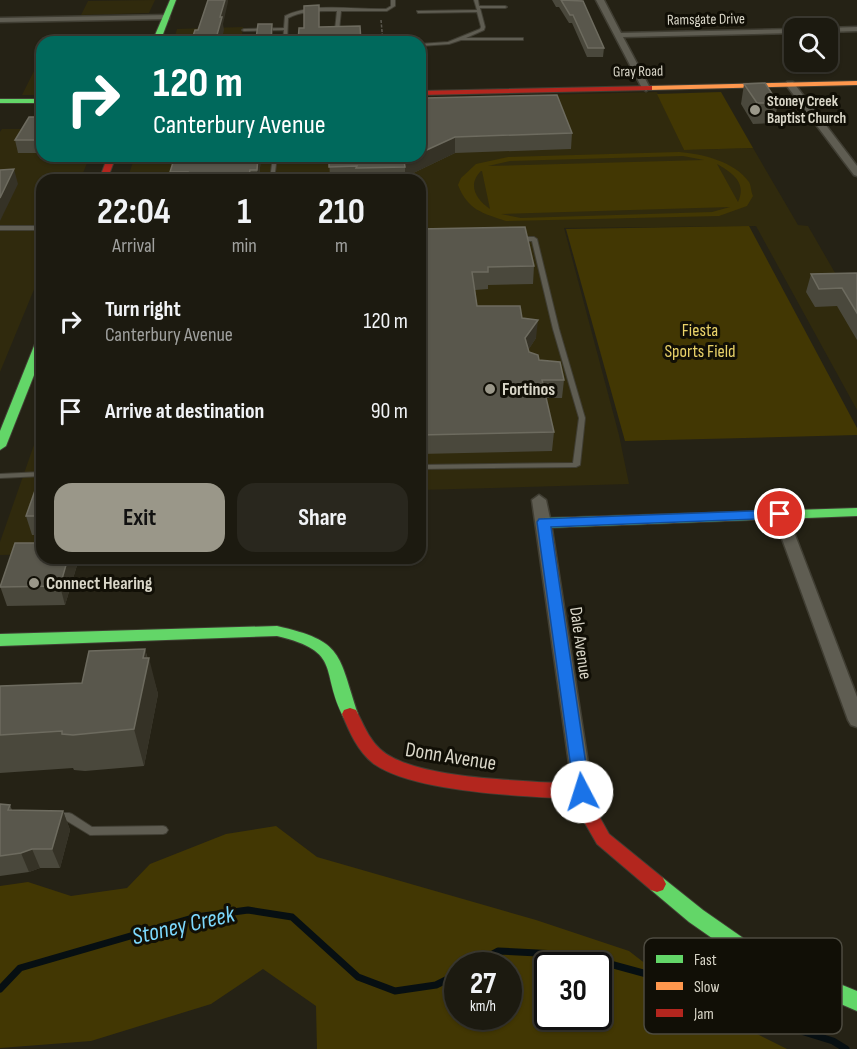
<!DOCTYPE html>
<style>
body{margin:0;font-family:"Sofia Sans Condensed",sans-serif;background:#29271e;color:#f1f3f6;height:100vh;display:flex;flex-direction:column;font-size:22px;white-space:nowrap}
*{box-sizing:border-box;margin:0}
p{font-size:20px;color:#a0a19f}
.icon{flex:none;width:33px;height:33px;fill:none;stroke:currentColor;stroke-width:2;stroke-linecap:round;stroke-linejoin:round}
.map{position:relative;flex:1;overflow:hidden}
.details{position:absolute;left:36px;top:174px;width:390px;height:390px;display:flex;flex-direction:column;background:#1c1a10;border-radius:18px;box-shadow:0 2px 4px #0004,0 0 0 2px #3a3830}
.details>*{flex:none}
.top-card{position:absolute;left:36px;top:36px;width:390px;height:126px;border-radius:18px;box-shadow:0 2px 4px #0004,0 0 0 2px #3a3830;background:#00695c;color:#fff;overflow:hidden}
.tools{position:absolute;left:784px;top:18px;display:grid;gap:12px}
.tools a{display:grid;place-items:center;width:54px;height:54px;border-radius:12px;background:#1c1a10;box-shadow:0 2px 4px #0004,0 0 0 2px #3a3830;font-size:30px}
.speed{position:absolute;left:444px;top:952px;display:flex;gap:12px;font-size:30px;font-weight:700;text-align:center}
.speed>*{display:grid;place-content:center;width:78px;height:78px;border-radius:50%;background:#1c1a10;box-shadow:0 2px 4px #0004,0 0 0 2px #3a3830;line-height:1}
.speed small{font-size:15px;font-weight:400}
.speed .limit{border:3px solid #111;border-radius:9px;background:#fff;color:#111}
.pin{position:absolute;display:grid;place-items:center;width:51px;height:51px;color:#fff;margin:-26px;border:3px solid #fff;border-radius:50%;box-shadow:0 2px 6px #0007}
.me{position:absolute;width:66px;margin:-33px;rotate:355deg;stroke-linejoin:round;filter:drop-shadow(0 0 4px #0008)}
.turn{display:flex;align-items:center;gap:21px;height:126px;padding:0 18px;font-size:27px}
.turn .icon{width:78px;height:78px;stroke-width:2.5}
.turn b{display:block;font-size:42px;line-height:51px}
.eta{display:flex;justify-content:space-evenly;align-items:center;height:102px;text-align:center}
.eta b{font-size:36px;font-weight:700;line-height:42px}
.primary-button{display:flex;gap:12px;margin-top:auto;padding:12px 18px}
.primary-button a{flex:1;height:69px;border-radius:18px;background:#9a9789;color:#111;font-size:24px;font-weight:700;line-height:69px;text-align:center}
.primary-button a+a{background:#29271e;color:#f1f3f6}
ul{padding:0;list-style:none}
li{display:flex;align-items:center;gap:18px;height:90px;padding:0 18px}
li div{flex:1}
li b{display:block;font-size:22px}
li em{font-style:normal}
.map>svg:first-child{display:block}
.built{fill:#302a0d}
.green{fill:#423703;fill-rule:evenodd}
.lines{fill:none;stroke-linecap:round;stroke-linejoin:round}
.stream{stroke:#070f12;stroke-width:7}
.lane-casing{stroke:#403e33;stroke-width:2}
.street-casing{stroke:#403e33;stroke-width:3}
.fast-casing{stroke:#403e33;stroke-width:2}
.slow-casing{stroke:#403e33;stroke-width:2}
.jam-casing{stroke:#403e33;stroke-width:2}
.path{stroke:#5b584f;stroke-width:1.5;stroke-dasharray:3 1.5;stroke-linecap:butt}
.lane{fill:#5f5d52;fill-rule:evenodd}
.street{fill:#5f5d52;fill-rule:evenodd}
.fast{fill:#63d668;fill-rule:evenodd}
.slow{fill:#ff974d;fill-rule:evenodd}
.jam{fill:#b3261e;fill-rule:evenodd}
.wall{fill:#4a483c}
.shaded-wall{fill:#353226}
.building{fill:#59574c;stroke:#6d6b5f;stroke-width:1.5}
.route{fill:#1a73e8;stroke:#114b97;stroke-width:1.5}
.poi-dot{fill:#9a9789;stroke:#110f06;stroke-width:2}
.labels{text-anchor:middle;stroke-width:6;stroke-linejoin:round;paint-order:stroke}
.far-street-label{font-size:15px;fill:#d9d6c8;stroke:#110f06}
.far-poi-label{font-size:15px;font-weight:bold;fill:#d9d6c8;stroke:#110f06;text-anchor:start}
.park-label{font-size:18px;fill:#e9d269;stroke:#110f06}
.poi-label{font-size:18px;font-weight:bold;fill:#d9d6c8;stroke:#110f06;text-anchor:start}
.street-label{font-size:18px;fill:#d9d6c8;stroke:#110f06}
.near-street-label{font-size:21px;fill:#d9d6c8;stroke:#110f06}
.near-water-label{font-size:24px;font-style:italic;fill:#7cd8fd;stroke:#110f06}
.key{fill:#110f06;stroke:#4d4b40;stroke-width:1.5}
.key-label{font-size:16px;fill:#d9d6c8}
</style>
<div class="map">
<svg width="857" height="1049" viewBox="0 0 857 1049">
<rect width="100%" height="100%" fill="#252215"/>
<!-- built -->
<g class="built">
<polygon points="155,0 149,13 81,15 88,1"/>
<polygon points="243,27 241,42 173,42 177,29"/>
<polygon points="39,61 42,61 42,95 22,95"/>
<polygon points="657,92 684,150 753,148 798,225 808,226 842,285 857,285 857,410 756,226 564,228 619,435 629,484 420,490 420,180 127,180 135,156 420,156 420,98"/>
<polygon points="38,107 42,107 42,156 90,156 80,180 42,180 42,270 0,372 0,132 2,129 27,129"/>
<polygon points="42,422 42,554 0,555 0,542"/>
</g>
<!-- green -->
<g class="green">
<polygon points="721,92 753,148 684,150 657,94"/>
<path d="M679,152c23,2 55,9 70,30 2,3 2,10 4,14l-6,10 -28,10 -213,5c-24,-8 -38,-11 -48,-36l3,-7 15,-14 32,-7zM683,156l21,4 -216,6 22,-5zM717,164c16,9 30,19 21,38zM481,171h1l8,38c-14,-10 -23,-24 -9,-38zM730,207l-18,5 -191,6 -20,-4z"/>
<polygon points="749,226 857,428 857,435 625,441 566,229"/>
<path d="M276,826l41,31 219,63 93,31 70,54 88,44h-470l-1,-43 -53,-37 -52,35 -120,37 -91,7v-162l28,-4 43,14 56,-8 23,-24 76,-30zM458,966h50v51h-50zM548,966h50v51h-50z"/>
</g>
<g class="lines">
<!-- stream -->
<g class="stream">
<polyline points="471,966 498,951 577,955 643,973 718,1005 833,1041 846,1049"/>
<polyline points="0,989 20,968 196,917 248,910 292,917 358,977 395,991 436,985 458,974"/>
</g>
<!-- lane casing -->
<g class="lane-casing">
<g id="lane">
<path d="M391,0h4v6l-8,5h-46l-2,19 -2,1 -2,-1 2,-19c-16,0 -34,-1 -49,7l-1,24h-4l1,-12 -40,1 -2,-1 2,-1 40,-1 1,-12c28,-14 70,-6 101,-7l5,-3z"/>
<polygon points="474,0 478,0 479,6 505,6 507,7 505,8 480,8 485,27 484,30 466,38 523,38 523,40 461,40 449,44 420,46 420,44 448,42 480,29 481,27 477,12 418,13 417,11 477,10"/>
<polygon points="273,156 277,156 274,180 270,180"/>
<polygon points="42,222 42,226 35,230 0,230 0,226 34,226"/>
<polygon points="42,235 42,239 39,240 36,238"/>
<polygon points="534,237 537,239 559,329 585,418 580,465 576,467 420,469 420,465 573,463 579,418 553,329 532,241 520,241 517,239 520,237"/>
<polygon points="42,472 42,476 0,478 0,474"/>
<polygon points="57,813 69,813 72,814 92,827 163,826 166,827 168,830 166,833 163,834 90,835 67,821 54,820 52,817 54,814"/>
</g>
</g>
<!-- street casing -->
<g class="street-casing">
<g id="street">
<polygon points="596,0 604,0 621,33 795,29 795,33 623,37 650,88 646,91 642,88"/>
<polygon points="169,15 169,19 166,19 0,22 0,18"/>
<polygon points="857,27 857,31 828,32 828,28 825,28"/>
<polygon points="787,82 793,82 857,166 857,176 854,175 787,86"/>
<polygon points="539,495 546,500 551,523 588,763 591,792 589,798 582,800 575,798 573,792 532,500"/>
<polygon points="780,509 787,514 857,697 857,727 851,725 848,720 773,514"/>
</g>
</g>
<!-- fast casing -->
<g class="fast-casing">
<g id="fast">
<polygon points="170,0 176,0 160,42 152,42"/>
<rect x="0" y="99" width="42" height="4"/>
<polygon points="42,338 42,355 6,446 0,450 0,431 36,341"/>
<polygon points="857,508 857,516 544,528 537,523 544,518"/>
<path d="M277,626c67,15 61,28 81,88l-2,4 -6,2 -6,-2c-25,-47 0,-66 -67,-82l-277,10v-12z"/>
<polygon points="657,876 663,878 703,910 766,954 857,991 857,1011 752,966 689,922 651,890 648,884 651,878"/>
</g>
</g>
<!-- slow casing -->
<g class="slow-casing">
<polygon id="slow" points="857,81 857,85 649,90 645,88 649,86"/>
</g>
<!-- jam casing -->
<g class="jam-casing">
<g id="jam">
<polygon points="652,86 652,90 649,90 420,95 420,91"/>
<polygon points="108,156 116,156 107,180 99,180"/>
<path d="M350,708l6,2c7,13 12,28 24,39 29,27 118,30 157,33 16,1 36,0 51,5l11,29 10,18 54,44 3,6 -3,6 -6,2 -6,-2 -54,-46 -15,-26 -6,-19c-52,-3 -160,-6 -202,-35 -16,-12 -25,-33 -32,-50l2,-4z"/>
</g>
</g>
<!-- path -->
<polyline class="path" points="381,20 383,42"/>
<!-- lane -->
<use href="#lane" class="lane"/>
<!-- street -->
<use href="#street" class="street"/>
<!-- fast -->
<use href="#fast" class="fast"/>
<!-- slow -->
<use href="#slow" class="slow"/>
<!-- jam -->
<use href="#jam" class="jam"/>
</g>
<!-- wall -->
<g class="wall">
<polygon points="552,0 582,0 604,48 603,57 587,57 572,23 569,23 559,7 556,7"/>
<polygon points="273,33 272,42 257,42 256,39"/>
<polygon points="744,84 778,103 774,123 753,124 741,104"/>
<polygon points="425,98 572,133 571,149 455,153 405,177 405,180 330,180 329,156"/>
<polygon points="42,115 42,153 18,153 15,140"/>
<polygon points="261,156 259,180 171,180 170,172"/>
<polygon points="420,229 534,266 533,284 488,285 488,289 475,290 477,306 522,318 536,338 528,350 529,352 564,380 562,398 546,398 554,432 552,451 420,454"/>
<polygon points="857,273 857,340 837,306 815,307 806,292 811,274"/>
<polygon points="42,482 42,535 32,535 26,516"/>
<polygon points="68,558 77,558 78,562 65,605 7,606 0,586"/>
<polygon points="145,649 158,694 144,766 85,771 74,770 73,768 0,773 0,686 82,683"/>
<polygon points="0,804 10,805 12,810 63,811 70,830 60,868 40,868 29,872 0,876"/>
</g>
<!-- shaded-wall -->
<g class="shaded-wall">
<polygon points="225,0 228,0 228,2 223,24 224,30 221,42 215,42"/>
<polygon points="272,24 273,33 272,42 271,42"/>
<polygon points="455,137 455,153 405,177 405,167 404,161 414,156 420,156 420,153"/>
<polygon points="258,156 261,156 259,180 258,180 257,170"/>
<polygon points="14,169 18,184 0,221 0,198"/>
<polygon points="538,320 536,338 524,357 525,338"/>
<polygon points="68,558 77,558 78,562 65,605 60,586"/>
<polygon points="145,649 148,663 149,658 158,694 144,766 134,729"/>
<polygon points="63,811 70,830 60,868 52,849"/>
<polygon points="32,849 40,868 29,872 21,853"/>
</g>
<!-- building -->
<g class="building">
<polygon points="208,0 225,0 220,17 222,17 215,42 191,42 195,30 198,30"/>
<polygon points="561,0 583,1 604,48 588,48 573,15 570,15"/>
<polygon points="319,5 319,27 360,26 361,42 298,42 299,28 304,28 304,6"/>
<polygon points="258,24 272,24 271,39 256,39"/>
<polygon points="765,83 778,103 757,103 744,84"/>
<polygon points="420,95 425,95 425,98 557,95 572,133 455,137 420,153"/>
<polygon points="42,115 42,140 15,140 29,117 41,117"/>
<polygon points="175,156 258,156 257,170 250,170 248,180 186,180 188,172 170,172"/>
<polygon points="329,156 414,156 404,161 405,167 356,168 357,166 329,167"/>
<polygon points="14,169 0,198 0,170"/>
<polygon points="525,227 534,266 488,267 488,272 472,272 477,306 520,306 522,318 538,320 525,338 529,352 538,355 539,360 560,362 564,380 542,380 554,432 420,435 420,229"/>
<polygon points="857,273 857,313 842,288 819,289 811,274"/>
<polygon points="38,482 42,482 42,516 26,516"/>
<polygon points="15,543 42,543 42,558 68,558 60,586 0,587"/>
<polygon points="145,649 143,658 149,658 134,729 73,735 62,734 62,731 0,735 0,686 82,683 89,651"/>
<polygon points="0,804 10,805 8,810 63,811 52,849 32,849 21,853 0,856"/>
</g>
<!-- route -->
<polygon class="route" points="780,510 787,514 785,518 551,527 590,792 588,797 582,799 575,797 537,522 539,519"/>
<!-- markers -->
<g class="poi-dot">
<circle cx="755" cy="110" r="6"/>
<circle cx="490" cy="389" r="6"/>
<circle cx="34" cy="583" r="6"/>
</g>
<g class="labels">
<!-- far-street labels -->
<g class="far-street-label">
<text transform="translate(706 19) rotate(-1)" y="5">Ramsgate Drive</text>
<text transform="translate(638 71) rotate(-1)" y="5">Gray Road</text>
</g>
<!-- far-poi labels -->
<g class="far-poi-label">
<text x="767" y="106">Stoney Creek<tspan x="767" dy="17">Baptist Church</tspan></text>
</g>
<!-- park labels -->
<g class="park-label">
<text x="700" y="336">Fiesta<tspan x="700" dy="21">Sports Field</tspan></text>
</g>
<!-- poi labels -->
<g class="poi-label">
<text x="502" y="395">Fortinos</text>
<text x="46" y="589">Connect Hearing</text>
</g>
<!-- street labels -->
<g class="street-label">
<text transform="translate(581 643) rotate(82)" y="6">Dale Avenue</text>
</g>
<!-- near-street labels -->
<g class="near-street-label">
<text transform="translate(451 756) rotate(9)" y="7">Donn Avenue</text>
</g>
<!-- near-water labels -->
<g class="near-water-label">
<text transform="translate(183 925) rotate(-13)" y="8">Stoney Creek</text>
</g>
</g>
<!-- legend -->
<rect x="644" y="938" width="198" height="96" rx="9" class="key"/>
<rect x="656" y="955" width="27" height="8" fill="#63d668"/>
<rect x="656" y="982" width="27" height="8" fill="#ff974d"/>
<rect x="656" y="1009" width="27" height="8" fill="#b3261e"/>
<g class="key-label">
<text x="694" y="965">Fast</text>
<text x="694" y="992">Slow</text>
<text x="694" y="1019">Jam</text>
</g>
</svg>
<div class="tools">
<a><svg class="icon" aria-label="search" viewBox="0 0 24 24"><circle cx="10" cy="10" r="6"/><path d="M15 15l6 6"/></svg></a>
</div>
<div class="speed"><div>27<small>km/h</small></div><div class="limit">30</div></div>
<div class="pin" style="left:780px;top:514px;background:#d93025"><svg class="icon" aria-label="arrive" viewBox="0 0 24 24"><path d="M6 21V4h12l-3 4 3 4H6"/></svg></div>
<svg class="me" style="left:582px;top:792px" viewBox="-20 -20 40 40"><circle r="19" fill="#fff"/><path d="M0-13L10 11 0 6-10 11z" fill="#1a73e8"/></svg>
<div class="top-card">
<div class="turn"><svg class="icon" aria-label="right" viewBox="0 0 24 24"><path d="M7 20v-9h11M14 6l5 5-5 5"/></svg><div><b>120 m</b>Canterbury Avenue</div></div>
</div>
<section class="details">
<div class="eta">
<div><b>22:04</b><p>Arrival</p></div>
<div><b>1</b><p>min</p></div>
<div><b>210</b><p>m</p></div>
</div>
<ul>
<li><svg class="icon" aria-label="right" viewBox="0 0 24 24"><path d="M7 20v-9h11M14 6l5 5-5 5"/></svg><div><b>Turn right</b><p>Canterbury Avenue</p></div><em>120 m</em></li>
<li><svg class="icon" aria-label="arrive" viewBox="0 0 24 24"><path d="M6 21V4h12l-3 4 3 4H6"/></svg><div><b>Arrive at destination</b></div><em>90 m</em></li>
</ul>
<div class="primary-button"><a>Exit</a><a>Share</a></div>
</section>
</div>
